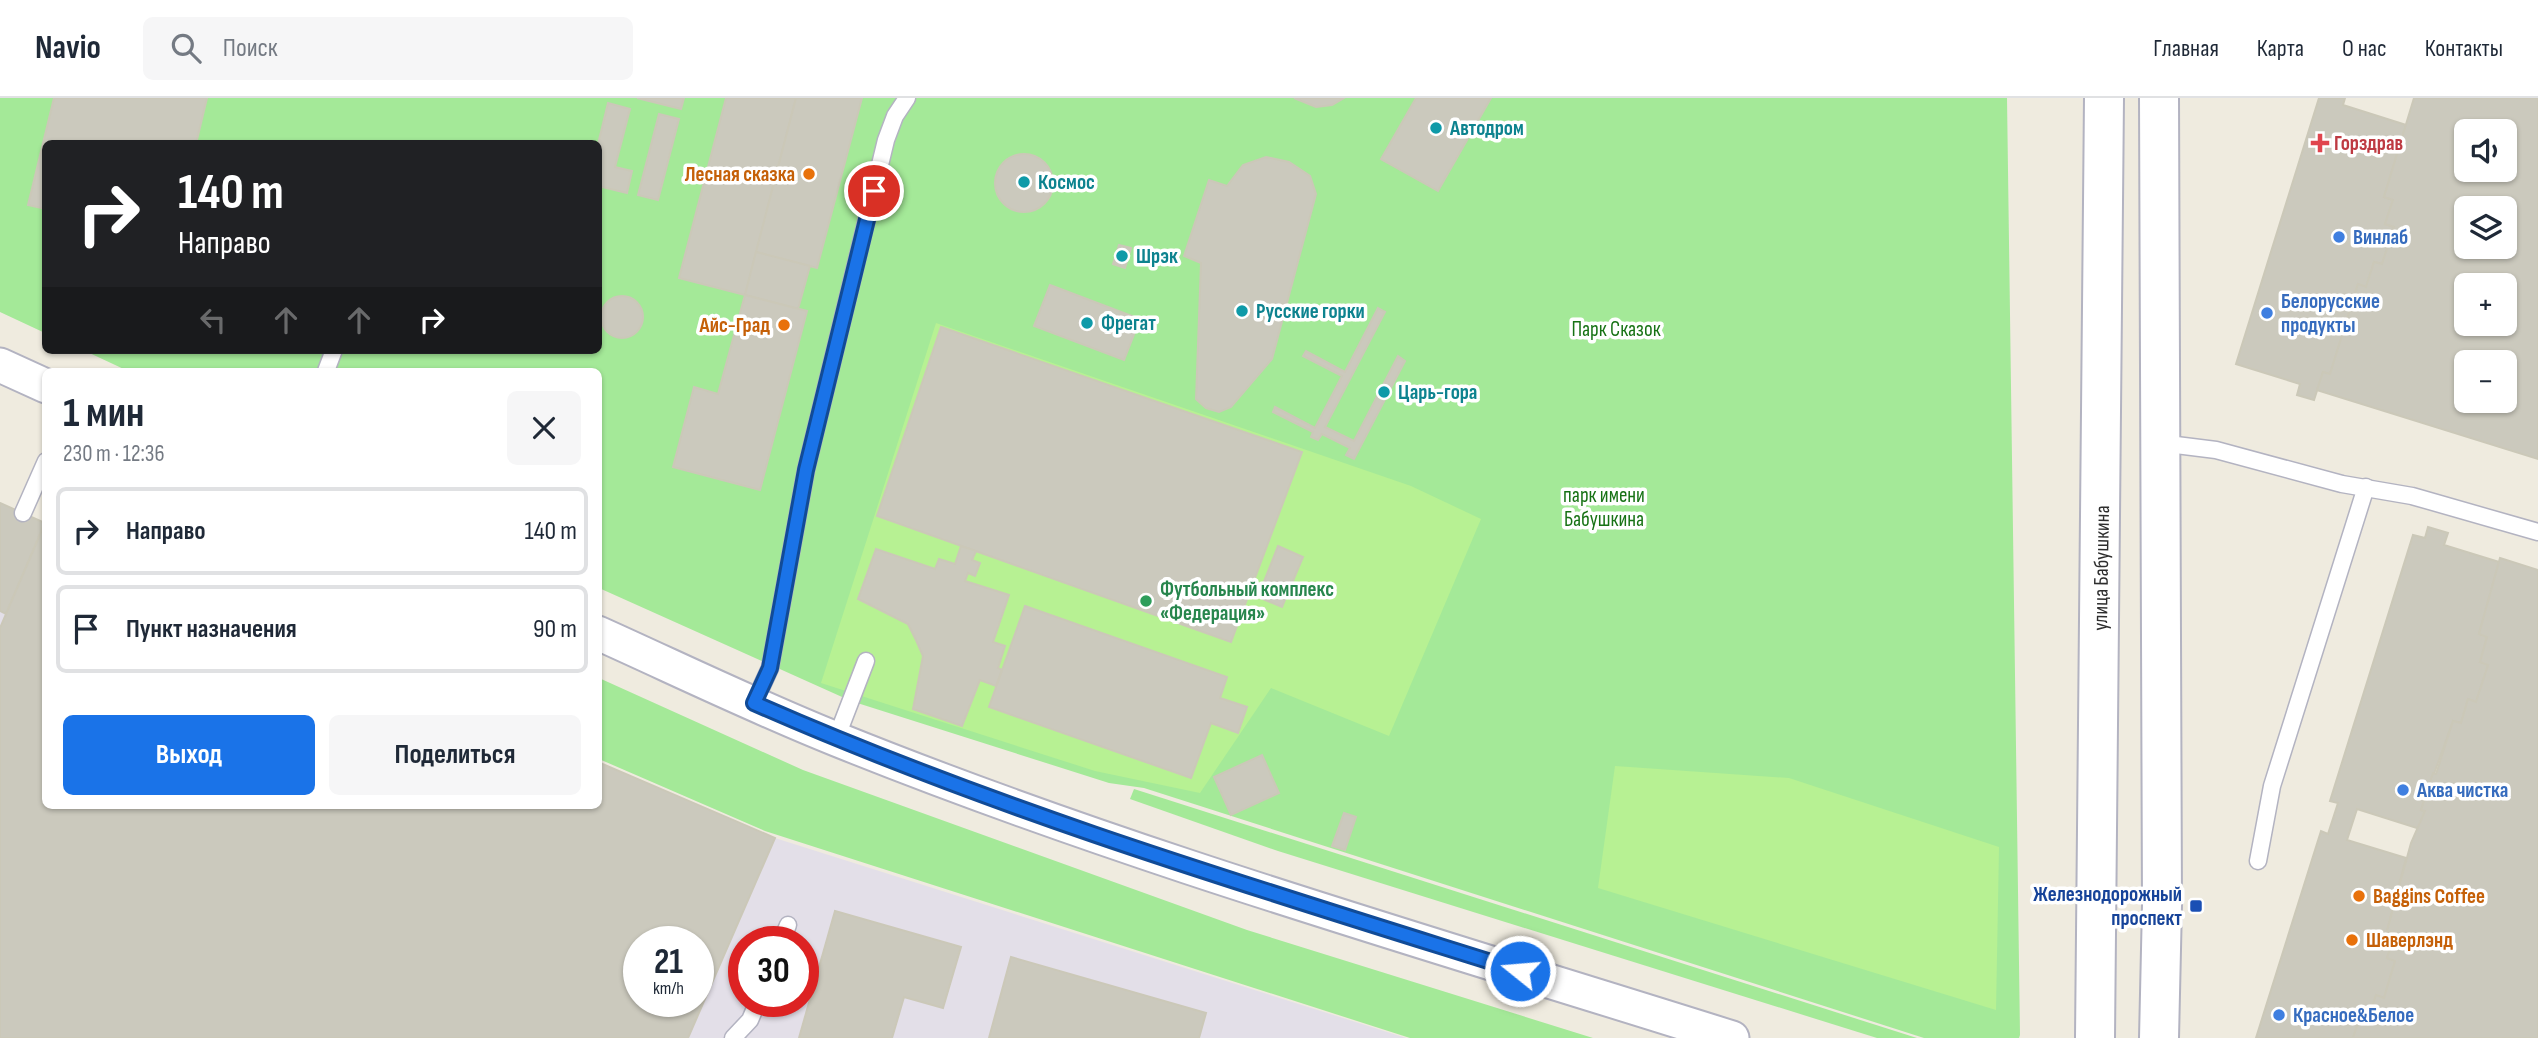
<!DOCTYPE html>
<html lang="ru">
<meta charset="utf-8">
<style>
body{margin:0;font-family:"Sofia Sans Condensed",sans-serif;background:#f6f6f7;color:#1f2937;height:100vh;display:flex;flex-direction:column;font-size:26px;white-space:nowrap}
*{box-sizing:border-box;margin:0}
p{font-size:23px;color:#747a83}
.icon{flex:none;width:38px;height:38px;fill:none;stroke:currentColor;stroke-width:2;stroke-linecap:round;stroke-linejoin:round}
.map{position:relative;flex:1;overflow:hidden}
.drawer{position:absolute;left:42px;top:270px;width:560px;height:441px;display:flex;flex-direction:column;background:#fff;border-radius:10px;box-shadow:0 2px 5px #0004}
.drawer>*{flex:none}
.banner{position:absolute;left:42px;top:42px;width:560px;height:214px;border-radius:10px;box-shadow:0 2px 5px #0004;background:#202124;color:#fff;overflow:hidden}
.controls{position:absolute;left:2454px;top:21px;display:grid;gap:14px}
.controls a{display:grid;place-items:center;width:63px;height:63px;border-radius:10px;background:#fff;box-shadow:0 2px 5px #0004;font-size:35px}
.speed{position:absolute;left:623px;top:828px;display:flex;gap:14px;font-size:35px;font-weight:700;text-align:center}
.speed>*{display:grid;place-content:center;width:91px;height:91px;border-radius:50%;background:#fff;box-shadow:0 2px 5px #0004;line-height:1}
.speed small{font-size:18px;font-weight:400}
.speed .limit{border:10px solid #d22;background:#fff;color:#111}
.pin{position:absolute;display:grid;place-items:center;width:60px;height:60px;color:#fff;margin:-30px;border:4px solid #fff;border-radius:50%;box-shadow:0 2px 7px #0007}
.me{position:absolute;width:77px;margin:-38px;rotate:287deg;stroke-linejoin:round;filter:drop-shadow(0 0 5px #0008)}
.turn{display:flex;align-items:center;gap:24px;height:147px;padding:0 21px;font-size:32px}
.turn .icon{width:91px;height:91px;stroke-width:2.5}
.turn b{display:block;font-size:49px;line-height:60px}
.lanes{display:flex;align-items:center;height:66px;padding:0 21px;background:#0003;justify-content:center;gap:35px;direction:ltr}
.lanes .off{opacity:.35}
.round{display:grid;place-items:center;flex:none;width:74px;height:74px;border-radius:10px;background:#f6f6f7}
.headline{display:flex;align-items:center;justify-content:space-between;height:119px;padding:0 21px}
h1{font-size:42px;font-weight:700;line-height:52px}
.button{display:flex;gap:14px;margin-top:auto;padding:14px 21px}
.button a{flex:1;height:80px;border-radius:10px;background:#1a73e8;color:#fff;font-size:28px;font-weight:700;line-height:80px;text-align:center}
.button a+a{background:#f6f6f7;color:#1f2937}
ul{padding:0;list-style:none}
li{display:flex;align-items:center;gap:21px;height:88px;margin:0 14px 10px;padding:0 7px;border:4px solid #e0e1e3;border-radius:10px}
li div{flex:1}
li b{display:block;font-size:26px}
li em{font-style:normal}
header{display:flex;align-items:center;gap:42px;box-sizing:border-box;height:98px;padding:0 35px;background:#fff;border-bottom:2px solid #e0e1e3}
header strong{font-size:33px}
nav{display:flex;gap:38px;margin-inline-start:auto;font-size:24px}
.search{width:490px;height:63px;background:#f6f6f7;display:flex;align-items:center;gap:18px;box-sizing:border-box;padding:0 24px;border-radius:10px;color:#747a83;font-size:26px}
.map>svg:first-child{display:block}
.industrial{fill:#e3dfe8;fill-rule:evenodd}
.green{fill:#a4e998}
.pitch{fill:#b7f193}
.building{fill:#cbc9bd;stroke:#cbc8b8;stroke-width:2;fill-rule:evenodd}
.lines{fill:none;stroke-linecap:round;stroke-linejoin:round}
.service-casing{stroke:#b3b3c1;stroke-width:19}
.minor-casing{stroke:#b3b3c1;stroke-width:37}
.tertiary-casing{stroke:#b3b3c1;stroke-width:42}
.service{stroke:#fff;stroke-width:16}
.minor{stroke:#fff;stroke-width:33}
.tertiary{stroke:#fff;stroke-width:38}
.route-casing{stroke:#114b97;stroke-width:18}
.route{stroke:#1a73e8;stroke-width:12}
.culture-dot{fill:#0f9aa8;stroke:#fff;stroke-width:2.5}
.health-dot{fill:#e0444e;stroke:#fff;stroke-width:2.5}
.food-dot{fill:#e8710a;stroke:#fff;stroke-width:2.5}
.shop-dot{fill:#3f7fe0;stroke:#fff;stroke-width:2.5}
.leisure-dot{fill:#2e9e5b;stroke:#fff;stroke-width:2.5}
.transit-dot{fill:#1a4fb4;stroke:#fff;stroke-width:2.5}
.labels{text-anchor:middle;stroke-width:7;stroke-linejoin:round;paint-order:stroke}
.culture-label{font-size:21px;font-weight:bold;fill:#0d838f;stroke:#fff;text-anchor:start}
.health-label{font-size:21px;font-weight:bold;fill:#be3a42;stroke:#fff;text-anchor:start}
.food-label{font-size:21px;font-weight:bold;fill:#c56008;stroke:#fff;text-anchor:end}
.shop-label{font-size:21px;font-weight:bold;fill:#366cbe;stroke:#fff;text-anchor:start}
.park-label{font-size:21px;fill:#177215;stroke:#fff}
.street-label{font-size:21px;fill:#2d2d2d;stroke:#fff}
.leisure-label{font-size:21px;font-weight:bold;fill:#27864d;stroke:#fff;text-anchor:start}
.transit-label{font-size:21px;font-weight:bold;fill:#164399;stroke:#fff;text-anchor:end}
</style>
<header>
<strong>Navio</strong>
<div class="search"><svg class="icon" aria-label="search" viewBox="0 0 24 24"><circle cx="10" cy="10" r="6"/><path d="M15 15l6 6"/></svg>Поиск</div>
<nav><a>Главная</a><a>Карта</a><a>О нас</a><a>Контакты</a></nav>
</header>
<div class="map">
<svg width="2538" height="940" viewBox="0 0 2538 940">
<rect width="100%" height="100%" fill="#efebdf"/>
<!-- industrial -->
<path class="industrial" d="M0,405l45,20 1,282h552l1,-43 176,76 631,200h-1406zM639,844h59v59h-59zM744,844h59v59h-59z"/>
<!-- green -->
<g class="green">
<polygon points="0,0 2007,0 2020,937 2019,940 1924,940 1144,690 1109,685 851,603 599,490 598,273 128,273 83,252 598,252 598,46 46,46 45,235 0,214"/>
<polygon points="599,580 803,672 1247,832 1593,940 1410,940 765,733 599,661"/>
<polygon points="1134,691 1917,940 1877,940 1278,753 1130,701"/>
</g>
<!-- pitch -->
<g class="pitch">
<polygon points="936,225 1411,388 1481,421 1389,638 1271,590 1200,695 1095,673 821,585"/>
<polygon points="1615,668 1789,680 1999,749 1996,912 1598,790"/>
</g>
<!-- building -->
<g class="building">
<polygon points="54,0 207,0 196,46 46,46 46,111 28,107"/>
<polygon points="637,0 684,0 681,11"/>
<polygon points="726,0 796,0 745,197 679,180"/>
<polygon points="796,0 862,0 817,170 756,154"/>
<polygon points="1294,0 1344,0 1332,7 1316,9"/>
<polygon points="1416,0 1491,0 1438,93 1381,61"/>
<polygon points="2319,0 2345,0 2343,7 2406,27 2384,99 2393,102 2385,126 2394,129 2382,166 2374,164 2366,189 2358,186 2330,276 2323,274 2314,302 2297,297 2300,286 2236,266"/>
<path d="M2414,0h124v361l-221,-69 6,-18 7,2 28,-90 8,3 8,-25 8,2 12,-37 -9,-3 8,-24 -9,-3zM2466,33h38v39h-38zM2466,110h38v39h-38zM2466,187h38v39h-38zM2466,264h38v39h-38z"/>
<polygon points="608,5 630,11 615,69 632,73 627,95 598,88 598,46"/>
<polygon points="659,16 679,21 658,102 638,97"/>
<circle cx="1024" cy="85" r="29"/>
<polygon points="1266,59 1289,64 1310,78 1316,96 1272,261 1231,309 1219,314 1206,310 1196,301 1201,165 1184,158 1209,82 1227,88 1243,67"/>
<polygon points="1119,147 1131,150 1125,170 1113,166"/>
<polygon points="756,154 810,168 798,211 745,197"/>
<polygon points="1050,187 1140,221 1124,262 1034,228"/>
<polygon points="745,197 807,213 760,392 673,369 694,289 718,296"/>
<circle cx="622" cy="219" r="21"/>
<polygon points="1378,210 1385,214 1325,329 1354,343 1398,258 1405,263 1354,361 1346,357 1350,350 1322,336 1318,342 1311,339 1313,334 1273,314 1275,309 1315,330 1342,278 1303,258 1306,253 1345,274"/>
<polygon points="941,229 1302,354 1231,544 877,418"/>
<polygon points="0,405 45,425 6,516 0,513"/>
<path d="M45,425l1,282h552v-43l177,76 -87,200h-688v-410zM639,844h59v59h-59z"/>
<polygon points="2428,429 2448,435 2444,447 2499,464 2479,536 2487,539 2480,564 2488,567 2476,604 2468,601 2461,625 2453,623 2421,712 2425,713 2420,731 2357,711 2347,742 2406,760 2387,833 2395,836 2387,860 2395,863 2384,900 2376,897 2368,922 2360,919 2353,940 2256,940 2321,733 2328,736 2338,705 2330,703 2413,437 2425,440"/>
<polygon points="961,448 976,453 972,462 980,465 975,478 968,475 965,483 1009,497 993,544 1005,548 998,570 1002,572 996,588 980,582 962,628 913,611 923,558 916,542 908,526 858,501 876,451 935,471 939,461 955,466"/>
<polygon points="1278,448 1303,459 1282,509 1258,499"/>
<polygon points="2500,460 2538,472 2538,940 2353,940 2360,919 2368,922 2376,897 2384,900 2395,863 2387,860 2395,836 2387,833 2411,745 2425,713 2421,712 2433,675 2436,676 2453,623 2461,625 2468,601 2476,604 2488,567 2480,564 2487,539 2479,536"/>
<polygon points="1025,508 1227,579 1220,600 1247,609 1238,635 1211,625 1191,680 989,609"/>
<polygon points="1262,657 1279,695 1231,717 1214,679"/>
<polygon points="1344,715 1356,719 1345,752 1332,748"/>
<polygon points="835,813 961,849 943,910 904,899 892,940 799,940"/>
<polygon points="1011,859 1206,915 1199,940 989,940"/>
</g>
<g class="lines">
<!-- service casing -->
<g class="service-casing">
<g id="service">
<polyline points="326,273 334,252"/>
<polyline points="2160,345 2216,352 2342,386 2412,398 2538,434"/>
<polyline points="23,415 46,363"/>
<polyline points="754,605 770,570 806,372 886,42 895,18 907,0"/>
<polyline points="836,641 866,563"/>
<polyline points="2258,763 2272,688 2366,389"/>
<polyline points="781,844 788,827"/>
<polyline points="733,940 750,922 758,903"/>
</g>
</g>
<!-- minor casing -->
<g class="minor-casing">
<g id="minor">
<polyline points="0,267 46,288"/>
<path d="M598,535c80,36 158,74 238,106 290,117 598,205 896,299"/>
</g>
</g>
<!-- tertiary casing -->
<g class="tertiary-casing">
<g id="tertiary">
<polyline points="2095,940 2104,0"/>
<polyline points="2159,940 2162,807 2159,0"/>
</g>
</g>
<!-- service -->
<use href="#service" class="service"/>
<!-- minor -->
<use href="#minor" class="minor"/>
<!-- tertiary -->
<use href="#tertiary" class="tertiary"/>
</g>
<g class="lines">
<!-- route casing -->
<g class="route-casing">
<path id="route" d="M874,93l-68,279 -36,198 -16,35c247,109 508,187 766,268"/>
</g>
<!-- route -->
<use href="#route" class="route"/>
</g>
<!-- markers -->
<g class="culture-dot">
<circle cx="1436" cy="30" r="7"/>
<circle cx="1024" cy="84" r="7"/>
<circle cx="1122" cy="158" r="7"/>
<circle cx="1242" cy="213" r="7"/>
<circle cx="1087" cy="225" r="7"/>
<circle cx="1384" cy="294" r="7"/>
</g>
<path class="health-dot" d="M2316.5 34.5h7v7h7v7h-7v7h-7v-7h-7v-7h7z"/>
<g class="food-dot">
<circle cx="809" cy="76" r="7"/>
<circle cx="784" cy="227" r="7"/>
<circle cx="2359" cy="798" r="7"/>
<circle cx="2352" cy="842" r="7"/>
</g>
<g class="shop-dot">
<circle cx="2339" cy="139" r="7"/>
<circle cx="2267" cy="215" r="7"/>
<circle cx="2403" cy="692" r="7"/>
<circle cx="2279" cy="917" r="7"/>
</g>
<circle class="leisure-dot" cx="1146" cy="503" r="7"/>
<rect class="transit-dot" x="2189" y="801" width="14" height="14" rx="3.5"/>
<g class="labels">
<!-- culture labels -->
<g class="culture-label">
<text x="1450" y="37">Автодром</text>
<text x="1038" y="91">Космос</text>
<text x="1136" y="165">Шрэк</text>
<text x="1256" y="220">Русские горки</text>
<text x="1101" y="232">Фрегат</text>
<text x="1398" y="301">Царь-гора</text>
</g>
<!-- health labels -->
<g class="health-label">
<text x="2334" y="52">Горздрав</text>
</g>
<!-- food labels -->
<g class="food-label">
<text x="795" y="83">Лесная сказка</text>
<text x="770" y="234">Айс-Град</text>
<text x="2373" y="805" text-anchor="start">Baggins Coffee</text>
<text x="2366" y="849" text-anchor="start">Шаверлэнд</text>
</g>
<!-- shop labels -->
<g class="shop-label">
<text x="2353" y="146">Винлаб</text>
<text x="2281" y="210">Белорусские<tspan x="2281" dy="24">продукты</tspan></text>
<text x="2417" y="699">Аква чистка</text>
<text x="2293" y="924">Красное&amp;Белое</text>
</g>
<!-- park labels -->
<g class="park-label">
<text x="1616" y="238">Парк Сказок</text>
<text x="1604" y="404">парк имени<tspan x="1604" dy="24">Бабушкина</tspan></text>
</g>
<!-- street labels -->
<g class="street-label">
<text transform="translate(2101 470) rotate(-89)" y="7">улица Бабушкина</text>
</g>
<!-- leisure labels -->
<g class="leisure-label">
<text x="1160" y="498">Футбольный комплекс<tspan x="1160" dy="24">«Федерация»</tspan></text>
</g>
<!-- transit labels -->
<g class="transit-label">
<text x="2182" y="803">Железнодорожный<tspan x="2182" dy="24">проспект</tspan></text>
</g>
</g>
</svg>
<div class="controls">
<a><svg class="icon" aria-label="sound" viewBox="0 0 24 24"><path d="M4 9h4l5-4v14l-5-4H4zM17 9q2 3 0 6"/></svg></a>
<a><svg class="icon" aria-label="layers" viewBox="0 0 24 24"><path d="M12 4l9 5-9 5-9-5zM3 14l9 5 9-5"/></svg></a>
<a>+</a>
<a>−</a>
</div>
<div class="speed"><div>21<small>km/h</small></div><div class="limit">30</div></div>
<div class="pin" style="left:874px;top:93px;background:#d93025"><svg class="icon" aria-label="arrive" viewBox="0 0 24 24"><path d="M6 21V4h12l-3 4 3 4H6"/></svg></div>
<svg class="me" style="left:1520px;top:873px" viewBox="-20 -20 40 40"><circle r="17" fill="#1a73e8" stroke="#fff" stroke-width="3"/><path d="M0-11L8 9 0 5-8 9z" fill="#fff"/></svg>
<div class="banner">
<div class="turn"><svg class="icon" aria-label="right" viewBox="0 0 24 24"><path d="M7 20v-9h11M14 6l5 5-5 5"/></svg><div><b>140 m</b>Направо</div></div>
<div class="lanes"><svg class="icon off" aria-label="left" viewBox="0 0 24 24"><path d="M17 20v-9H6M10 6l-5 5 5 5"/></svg><svg class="icon off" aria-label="ahead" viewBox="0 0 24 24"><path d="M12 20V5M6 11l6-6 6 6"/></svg><svg class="icon off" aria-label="ahead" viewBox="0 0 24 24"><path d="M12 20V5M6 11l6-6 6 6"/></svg><svg class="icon" aria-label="right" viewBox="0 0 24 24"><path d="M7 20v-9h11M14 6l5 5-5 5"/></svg></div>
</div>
<section class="drawer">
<div class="headline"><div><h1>1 мин</h1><p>230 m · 12:36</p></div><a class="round"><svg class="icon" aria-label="close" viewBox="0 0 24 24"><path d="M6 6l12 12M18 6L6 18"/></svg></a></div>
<ul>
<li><svg class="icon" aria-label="right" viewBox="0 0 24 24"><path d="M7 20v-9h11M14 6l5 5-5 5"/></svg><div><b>Направо</b></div><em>140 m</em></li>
<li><svg class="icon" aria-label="arrive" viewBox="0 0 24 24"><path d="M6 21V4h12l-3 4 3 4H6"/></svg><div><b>Пункт назначения</b></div><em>90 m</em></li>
</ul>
<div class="button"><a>Выход</a><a>Поделиться</a></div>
</section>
</div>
